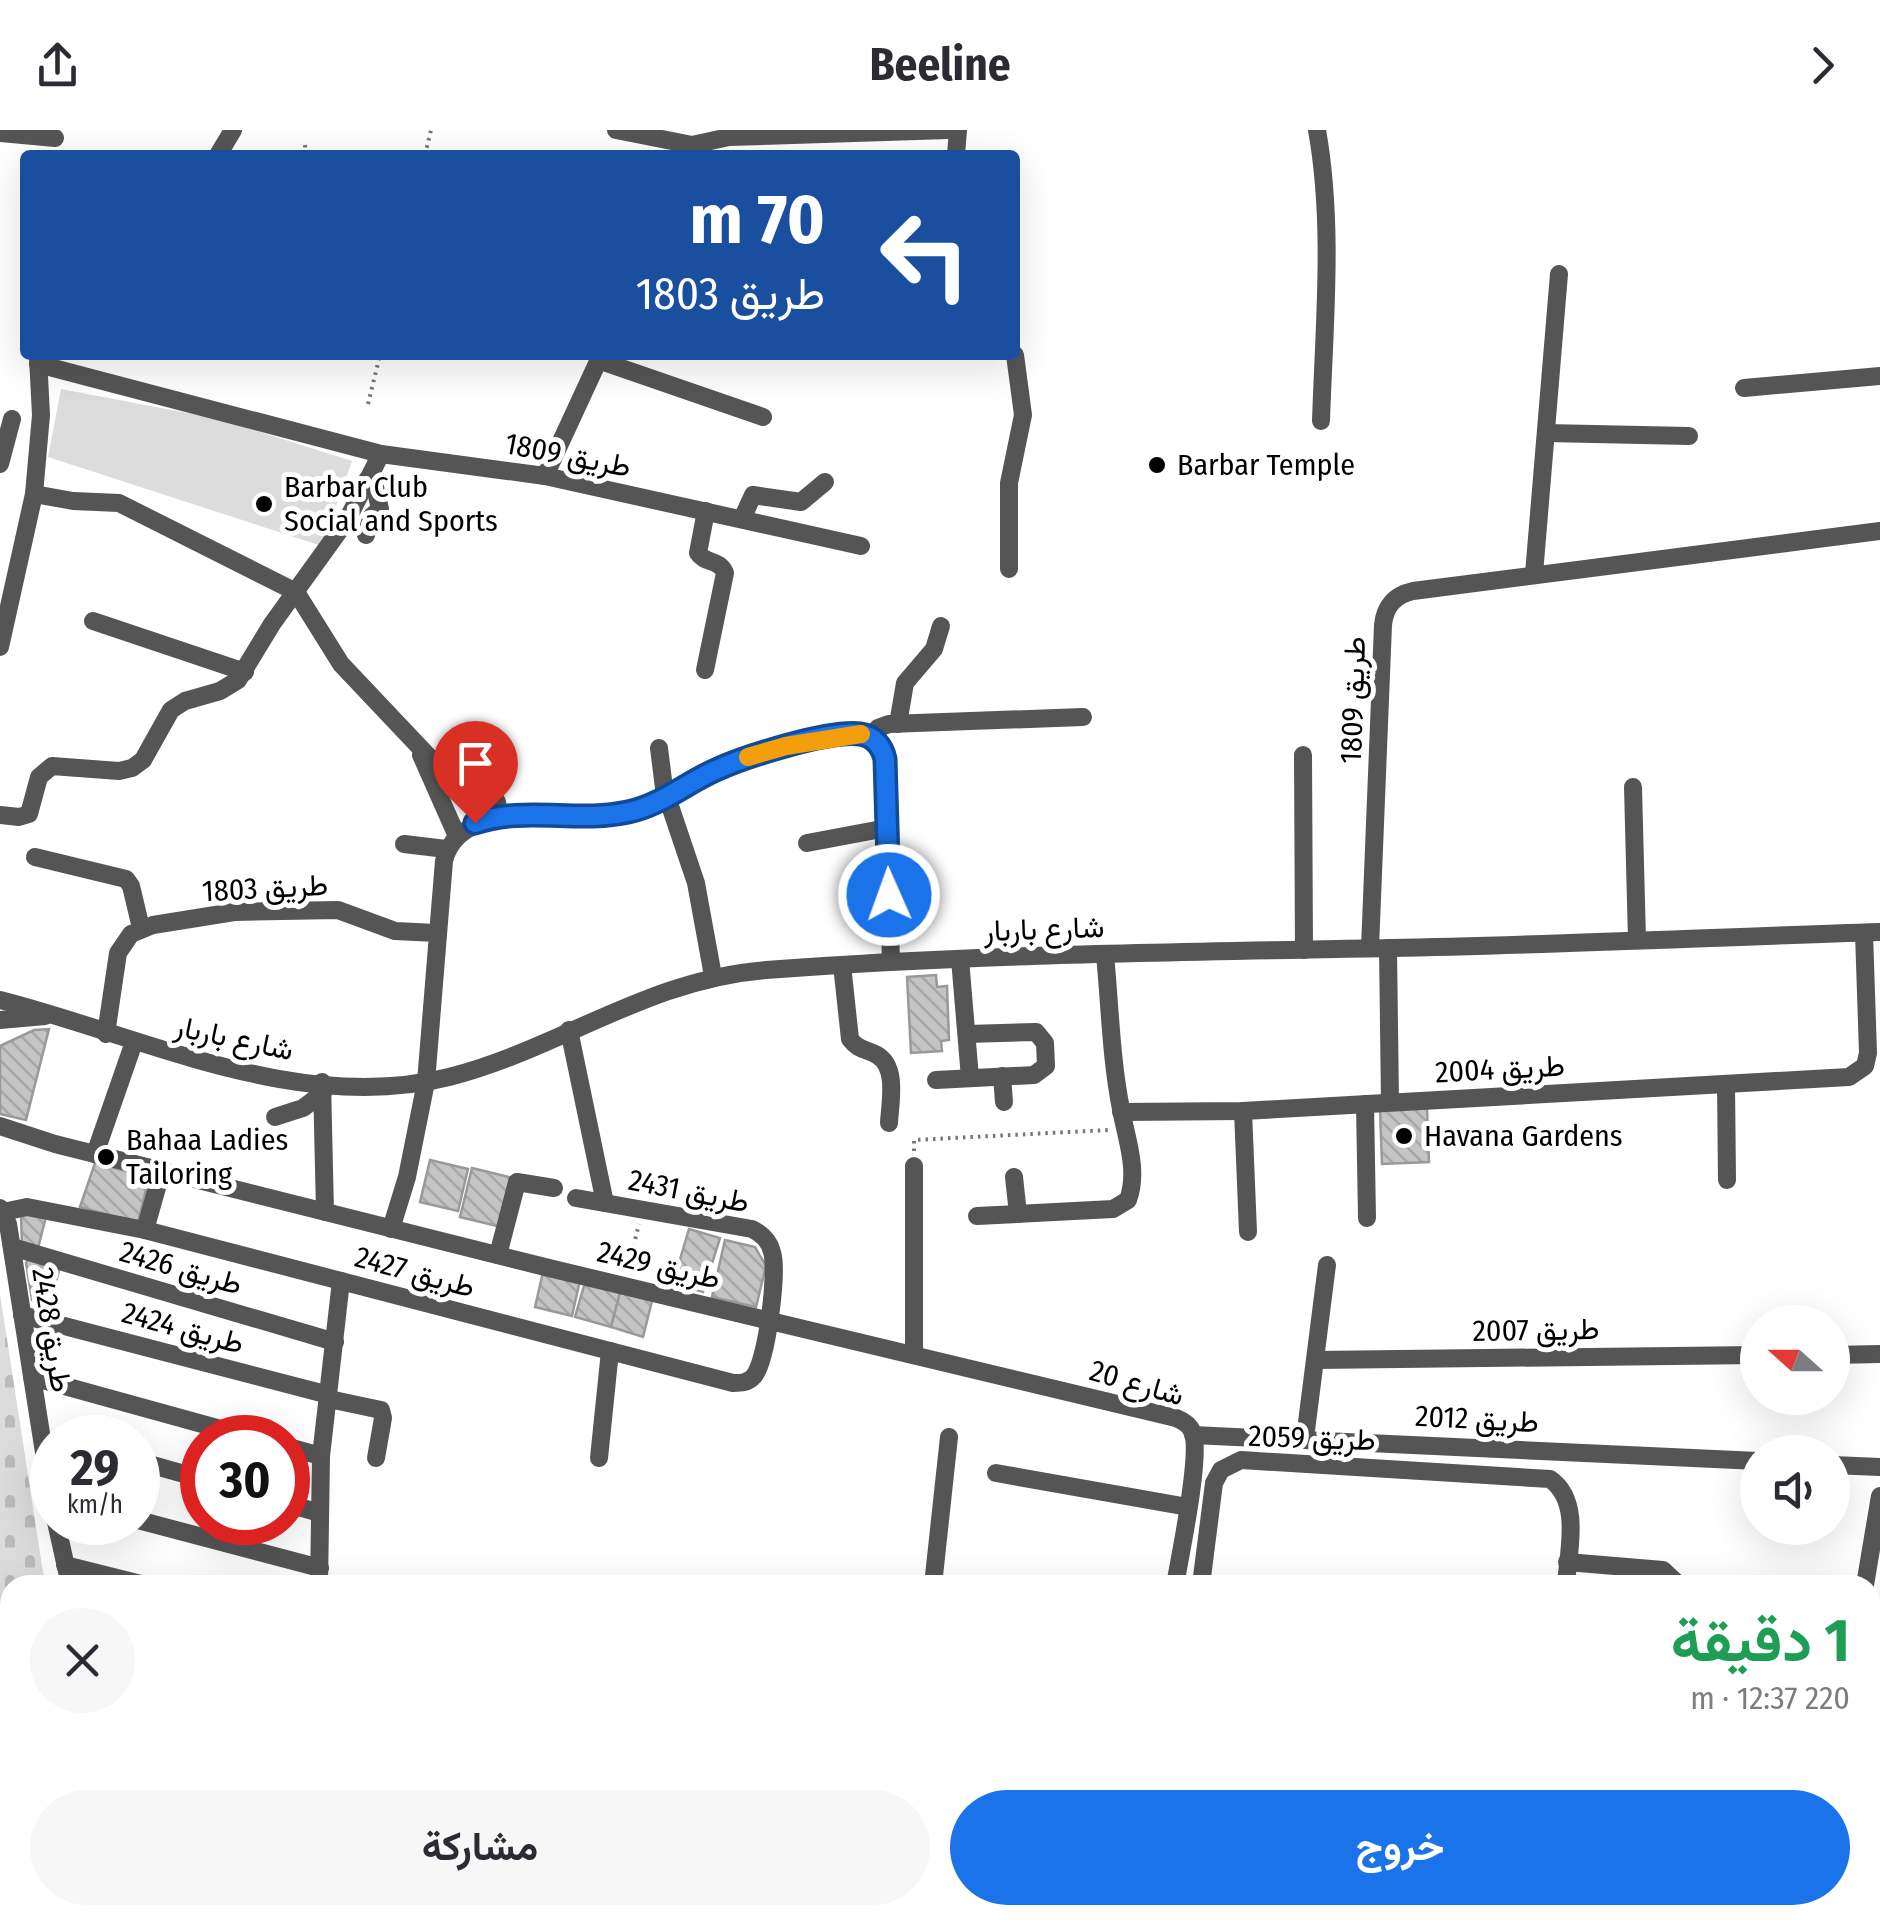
<!DOCTYPE html>
<html lang="ar">
<meta charset="utf-8">
<style>
body{margin:0;font-family:"Fira Sans Condensed",Vazirmatn,sans-serif;background:#f7f7f7;color:#2b2b33;direction:rtl;height:100vh;display:flex;flex-direction:column;font-size:38px;white-space:nowrap}
*{box-sizing:border-box;margin:0}
p{font-size:32px;color:#7c7c81}
.icon{flex:none;width:55px;height:55px;fill:none;stroke:currentColor;stroke-width:2;stroke-linecap:round;stroke-linejoin:round}
.map{position:relative;flex:1;overflow:hidden;direction:ltr}
.side{position:absolute;left:0px;top:1445px;width:1880px;height:350px;display:flex;flex-direction:column;background:#fff;border-radius:30px 30px 0 0;box-shadow:0 10px 40px #0002;direction:rtl}
.side>*{flex:none}
.banner{position:absolute;left:20px;top:20px;width:1000px;height:210px;border-radius:10px;box-shadow:0 10px 40px #0002;direction:rtl;background:#1a4fa0;color:#fff;overflow:hidden}
.needle{width:65px;rotate:291deg}
.fabs{position:absolute;left:1740px;top:1175px;display:grid;gap:20px}
.fabs a{display:grid;place-items:center;width:110px;height:110px;border-radius:50%;background:#fff;box-shadow:0 10px 40px #0002;font-size:50px}
.speed{position:absolute;left:30px;top:1285px;display:flex;gap:20px;font-size:50px;font-weight:700;text-align:center}
.speed>*{display:grid;place-content:center;width:130px;height:130px;border-radius:50%;background:#fff;box-shadow:0 10px 40px #0002;line-height:1}
.speed small{font-size:25px;font-weight:400}
.speed .limit{border:15px solid #d22;background:#fff;color:#111}
.pin{position:absolute;display:grid;place-items:center;width:85px;height:85px;color:#fff;margin:-102px -42px;border-radius:50% 50% 50% 0;rotate:-45deg;box-shadow:0 0 10px #0007}
.pin .icon{rotate:45deg}
.me{position:absolute;width:110px;margin:-55px;rotate:358deg;stroke-linejoin:round;filter:drop-shadow(0 0 8px #0008)}
.turn{display:flex;align-items:center;gap:35px;height:210px;padding:0 30px;font-size:45px}
.turn .icon{width:130px;height:130px;stroke-width:2.5}
.turn b{display:block;font-size:70px;line-height:85px}
.round{display:grid;place-items:center;flex:none;width:105px;height:105px;border-radius:52px;background:#f7f7f7}
.summary{display:flex;align-items:center;justify-content:space-between;height:170px;padding:0 30px}
h1{font-size:60px;font-weight:700;line-height:75px;color:#1e9e55}
.button{display:flex;gap:20px;margin-top:auto;padding:20px 30px}
.button a{flex:1;height:115px;border-radius:60px;background:#1a73e8;color:#fff;font-size:40px;font-weight:700;line-height:115px;text-align:center}
.button a+a{background:#f7f7f7;color:#2b2b33}
header{display:flex;justify-content:space-between;align-items:center;height:130px;padding:0 30px;background:#fff;font-size:45px;font-weight:700}
.map>svg:first-child{display:block}
.cemetery{fill:url(#cemetery-stones)}
.pitch{fill:#dcdcdc}
.building{fill:url(#building-back-hatch);stroke:#999;stroke-width:2.5}
.lines{fill:none;stroke-linecap:round;stroke-linejoin:round}
.path{stroke:#777;stroke-width:4;stroke-dasharray:2.5 5;stroke-linecap:butt}
.minor{stroke:#555;stroke-width:18}
.route-casing{stroke:#114b97;stroke-width:25}
.route{stroke:#1a73e8;stroke-width:18}
.slow{stroke:#f59e0b;stroke-width:18}
.poi-dot{fill:#000;stroke:#fff;stroke-width:4}
.labels{text-anchor:middle;stroke-width:10;stroke-linejoin:round;paint-order:stroke}
.street-label{font-size:30px;fill:#000;stroke:#fff}
.poi-label{font-size:30px;fill:#000;stroke:#fff;text-anchor:start}
</style>
<header><svg class="icon" aria-label="forward" viewBox="0 0 24 24"><path d="M9 5l7 7-7 7"/></svg>Beeline<svg class="icon" aria-label="share" viewBox="0 0 24 24"><path d="M12 15V3M7 8l5-5 5 5M5 13v7h14v-7"/></svg></header>
<div class="map">
<svg width="1880" height="1795" viewBox="0 0 1880 1795">
<defs>
<pattern id="cemetery-stones" width="16" height="16" patternUnits="userSpaceOnUse" patternTransform="scale(2.5)"><rect width="16" height="16" fill="#dcdcdc"/><path d="M2 7V4a2 2 0 0 1 4 0v3zM10 15v-3a2 2 0 0 1 4 0v3z" fill="#bbb"/></pattern>
<pattern id="building-back-hatch" width="6" height="6" patternUnits="userSpaceOnUse" patternTransform="scale(2.5)"><rect width="6" height="6" fill="#c4c4c4"/><path d="M-1 5l2 2M0 0l6 6M5-1l2 2" fill="none" stroke="#a7a7a7"/></pattern>
</defs>
<rect width="100%" height="100%" fill="#fff"/>
<!-- cemetery -->
<polygon class="cemetery" points="0,1164 45,1455 10,1455 10,1535 0,1533"/>
<!-- pitch -->
<polygon class="pitch" points="61,259 219,289 352,331 322,416 48,327"/>
<!-- building -->
<g class="building">
<polygon points="936,845 937,857 947,856 949,910 941,911 942,921 911,923 907,847"/>
<polygon points="49,899 26,990 0,984 0,916 34,900"/>
<polygon points="1427,978 1429,1032 1382,1034 1380,980"/>
<polygon points="430,1030 468,1039 458,1081 420,1072"/>
<polygon points="95,1033 149,1047 138,1093 80,1077"/>
<polygon points="472,1038 513,1048 501,1097 460,1087"/>
<polygon points="47,1083 38,1118 22,1114 21,1085"/>
<polygon points="689,1099 720,1108 703,1162 673,1153"/>
<polygon points="725,1110 755,1117 766,1136 756,1177 712,1167"/>
<polygon points="31,1127 61,1134 49,1175 32,1170 26,1133"/>
<polygon points="543,1142 580,1150 572,1186 535,1177"/>
<polygon points="586,1149 621,1159 611,1197 575,1187"/>
<polygon points="621,1159 653,1167 643,1207 611,1197"/>
</g>
<g class="lines">
<!-- path -->
<g class="path">
<polyline points="305,15 306,25"/>
<polyline points="425,25 431,0"/>
<polyline points="368,274 380,225"/>
<polyline points="914,1021 914,1010 1108,1000"/>
<polyline points="628,1138 639,1094"/>
</g>
<!-- minor -->
<g class="minor">
<polyline points="616,0 692,15 729,7 948,0"/>
<path d="M1317,0c17,95 7,196 4,291"/>
<polyline points="0,3 55,8"/>
<polyline points="218,25 233,0"/>
<polyline points="956,25 958,0"/>
<polyline points="598,230 763,287"/>
<polyline points="38,234 381,324 545,346 861,416"/>
<polyline points="1744,258 1880,246"/>
<polyline points="1546,303 1689,306"/>
<polyline points="0,334 12,289"/>
<polyline points="545,346 601,225"/>
<polyline points="34,364 73,371 119,373 296,462 341,534 429,627 487,655 497,672 500,687"/>
<polyline points="742,389 753,365 801,372 825,352"/>
<polyline points="366,405 372,386 380,379 375,357 367,350"/>
<polyline points="1009,439 1009,353 1023,285 1015,225"/>
<polyline points="1534,444 1559,144"/>
<polyline points="93,491 245,542"/>
<polyline points="0,517 34,364 41,285 38,227"/>
<path d="M705,540l20,-97c-5,-14 -20,-9 -27,-20l8,-42"/>
<polyline points="898,594 905,553 934,519 941,496"/>
<polyline points="869,607 878,598 889,594 1083,587"/>
<polyline points="659,618 664,658 696,753 713,846"/>
<polyline points="421,625 457,706"/>
<polyline points="1303,625 1304,820"/>
<polyline points="1633,657 1637,810"/>
<polyline points="0,685 19,687 29,684 39,647 52,636 119,641 132,638 143,630 171,580 185,571 220,561 238,550 272,494 347,390 381,324"/>
<polyline points="807,713 887,698"/>
<polyline points="404,714 446,719"/>
<polyline points="35,727 126,749 131,756 141,798"/>
<path d="M1370,818l13,-323c2,-19 12,-30 30,-34l467,-60"/>
<polyline points="1388,818 1390,972"/>
<polyline points="960,829 970,948"/>
<path d="M842,835l8,74c8,11 16,10 27,16 21,12 13,48 12,68"/>
<path d="M0,870c142,36 299,115 449,77 110,-28 199,-98 317,-107 207,-16 416,-18 624,-22 163,-3 327,-11 490,-16"/>
<polyline points="0,890 45,886"/>
<polyline points="569,900 605,1073"/>
<polyline points="106,904 118,823 131,804 153,795 234,782 338,780 395,801 436,803"/>
<polyline points="1002,946 1004,972"/>
<polyline points="936,950 1034,945 1046,936 1045,913 1036,902 967,904"/>
<polyline points="322,952 325,1082"/>
<polyline points="1726,954 1727,1050"/>
<polyline points="1365,974 1367,1088"/>
<polyline points="1243,981 1248,1102"/>
<polyline points="1121,982 1243,981 1849,947 1865,936 1868,923 1864,803"/>
<polyline points="275,987 303,978 323,963"/>
<path d="M0,996l55,18 494,124 627,150c8,3 14,7 17,15 8,24 -13,123 -18,152"/>
<polyline points="95,1024 134,912"/>
<polyline points="914,1036 914,1225"/>
<polyline points="1014,1047 1018,1084"/>
<polyline points="0,1078 8,1094 52,1373"/>
<path d="M3,1082l24,-5 118,23 588,153c8,0 15,0 21,-7 13,-16 24,-104 18,-124 -3,-12 -10,-18 -20,-23l-176,-31"/>
<path d="M977,1086l136,-7 15,-9c11,-30 -2,-62 -7,-91 -10,-50 -11,-103 -16,-154"/>
<path d="M391,1099l16,-52 19,-95 18,-221c17,-71 145,-34 200,-53 28,-10 49,-28 75,-40 29,-12 111,-38 141,-34 14,2 22,13 25,25l6,203"/>
<polyline points="145,1100 162,1040"/>
<polyline points="12,1117 335,1212"/>
<polyline points="498,1125 517,1052 554,1058"/>
<polyline points="22,1185 329,1265"/>
<polyline points="1832,1225 1880,1224"/>
<polyline points="1315,1230 1758,1225"/>
<polyline points="32,1247 253,1308"/>
<polyline points="329,1269 381,1280 383,1288 376,1328"/>
<polyline points="1193,1305 1758,1331"/>
<polyline points="1305,1308 1327,1135"/>
<polyline points="288,1317 321,1326"/>
<polyline points="599,1328 610,1221"/>
<polyline points="138,1331 202,1349"/>
<polyline points="1832,1335 1880,1337"/>
<polyline points="996,1343 1188,1377"/>
<polyline points="288,1374 320,1383"/>
<polyline points="138,1390 320,1438"/>
<polyline points="56,1392 70,1455"/>
<polyline points="1567,1432 1663,1440 1679,1455"/>
<polyline points="65,1435 145,1455"/>
<polyline points="319,1455 321,1326 341,1151"/>
<polyline points="933,1455 949,1307"/>
<path d="M1201,1455l13,-102 7,-13 20,-10 309,19c32,22 18,73 16,106"/>
<polyline points="1865,1455 1880,1366"/>
<polyline points="0,1548 10,1551"/>
<polyline points="10,1721 4,1750 10,1759"/>
<polyline points="83,1795 86,1785"/>
<polyline points="595,1795 599,1785"/>
<polyline points="716,1795 718,1785"/>
<polyline points="1023,1795 1024,1785"/>
<polyline points="1117,1795 1119,1785"/>
<polyline points="1448,1795 1449,1785"/>
<polyline points="1609,1795 1610,1785"/>
<polyline points="1734,1795 1735,1785"/>
<polyline points="1828,1795 1829,1785"/>
</g>
</g>
<g class="lines">
<!-- route casing -->
<g class="route-casing">
<path id="route" d="M475,693c48,-17 103,0 153,-11 34,-7 59,-30 90,-43 29,-13 111,-39 142,-35 14,2 22,12 25,25l4,136"/>
</g>
<!-- route -->
<use href="#route" class="route"/>
<!-- slow -->
<polyline class="slow" points="748,627 786,616 861,604"/>
</g>
<!-- markers -->
<g class="poi-dot">
<circle cx="1157" cy="335" r="10"/>
<circle cx="264" cy="374" r="10"/>
<circle cx="1404" cy="1006" r="10"/>
<circle cx="106" cy="1027" r="10"/>
</g>
<g class="labels">
<!-- street labels -->
<g class="street-label">
<text transform="translate(568 325) rotate(11)" y="10">طريق 1809</text>
<text transform="translate(1353 570) rotate(-88)" y="10">طريق 1809</text>
<text transform="translate(265 758) rotate(-3)" y="10">طريق 1803</text>
<text transform="translate(1044 799) rotate(-2)" y="10">شارع باربار</text>
<text transform="translate(234 908) rotate(12)" y="10">شارع باربار</text>
<text transform="translate(1500 939) rotate(-3)" y="10">طريق 2004</text>
<text transform="translate(689 1061) rotate(11)" y="10">طريق 2431</text>
<text transform="translate(659 1135) rotate(13)" y="10">طريق 2429</text>
<text transform="translate(181 1138) rotate(16)" y="10">طريق 2426</text>
<text transform="translate(415 1142) rotate(15)" y="10">طريق 2427</text>
<text transform="translate(183 1198) rotate(15)" y="10">طريق 2424</text>
<text transform="translate(52 1200) rotate(81)" y="10">طريق 2428</text>
<text transform="translate(1536 1200) rotate(-1)" y="10">طريق 2007</text>
<text transform="translate(1137 1253) rotate(16)" y="10">شارع 20</text>
<text transform="translate(1477 1289) rotate(3)" y="10">طريق 2012</text>
<text transform="translate(1312 1308) rotate(2)" y="10">طريق 2059</text>
</g>
<!-- poi labels -->
<g class="poi-label">
<text x="1177" y="345">Barbar Temple</text>
<text x="284" y="367">Barbar Club<tspan x="284" dy="34">Social and Sports</tspan></text>
<text x="1424" y="1016">Havana Gardens</text>
<text x="126" y="1020">Bahaa Ladies<tspan x="126" dy="34">Tailoring</tspan></text>
</g>
</g>
</svg>
<div class="fabs">
<a><svg class="needle" viewBox="-14 -14 28 28"><path d="M0-13l5 13h-10z" fill="#e53935"/><path d="M0 13l5-13h-10z" fill="#7c7c81"/></svg></a>
<a><svg class="icon" aria-label="sound" viewBox="0 0 24 24"><path d="M4 9h4l5-4v14l-5-4H4zM17 9q2 3 0 6"/></svg></a>
</div>
<div class="speed"><div>29<small>km/h</small></div><div class="limit">30</div></div>
<div class="pin" style="left:475px;top:693px;background:#d93025"><svg class="icon" aria-label="arrive" viewBox="0 0 24 24"><path d="M6 21V4h12l-3 4 3 4H6"/></svg></div>
<svg class="me" style="left:889px;top:765px" viewBox="-20 -20 40 40"><circle r="17" fill="#1a73e8" stroke="#fff" stroke-width="3"/><path d="M0-11L8 9 0 5-8 9z" fill="#fff"/></svg>
<div class="banner">
<div class="turn"><svg class="icon" aria-label="left" viewBox="0 0 24 24"><path d="M17 20v-9H6M10 6l-5 5 5 5"/></svg><div><b>70 m</b>طريق 1803</div></div>
</div>
<section class="side">
<div class="summary"><div><h1>1 دقيقة</h1><p>220 m · 12:37</p></div><a class="round"><svg class="icon" aria-label="close" viewBox="0 0 24 24"><path d="M6 6l12 12M18 6L6 18"/></svg></a></div>
<div class="button"><a>خروج</a><a>مشاركة</a></div>
</section>
</div>
